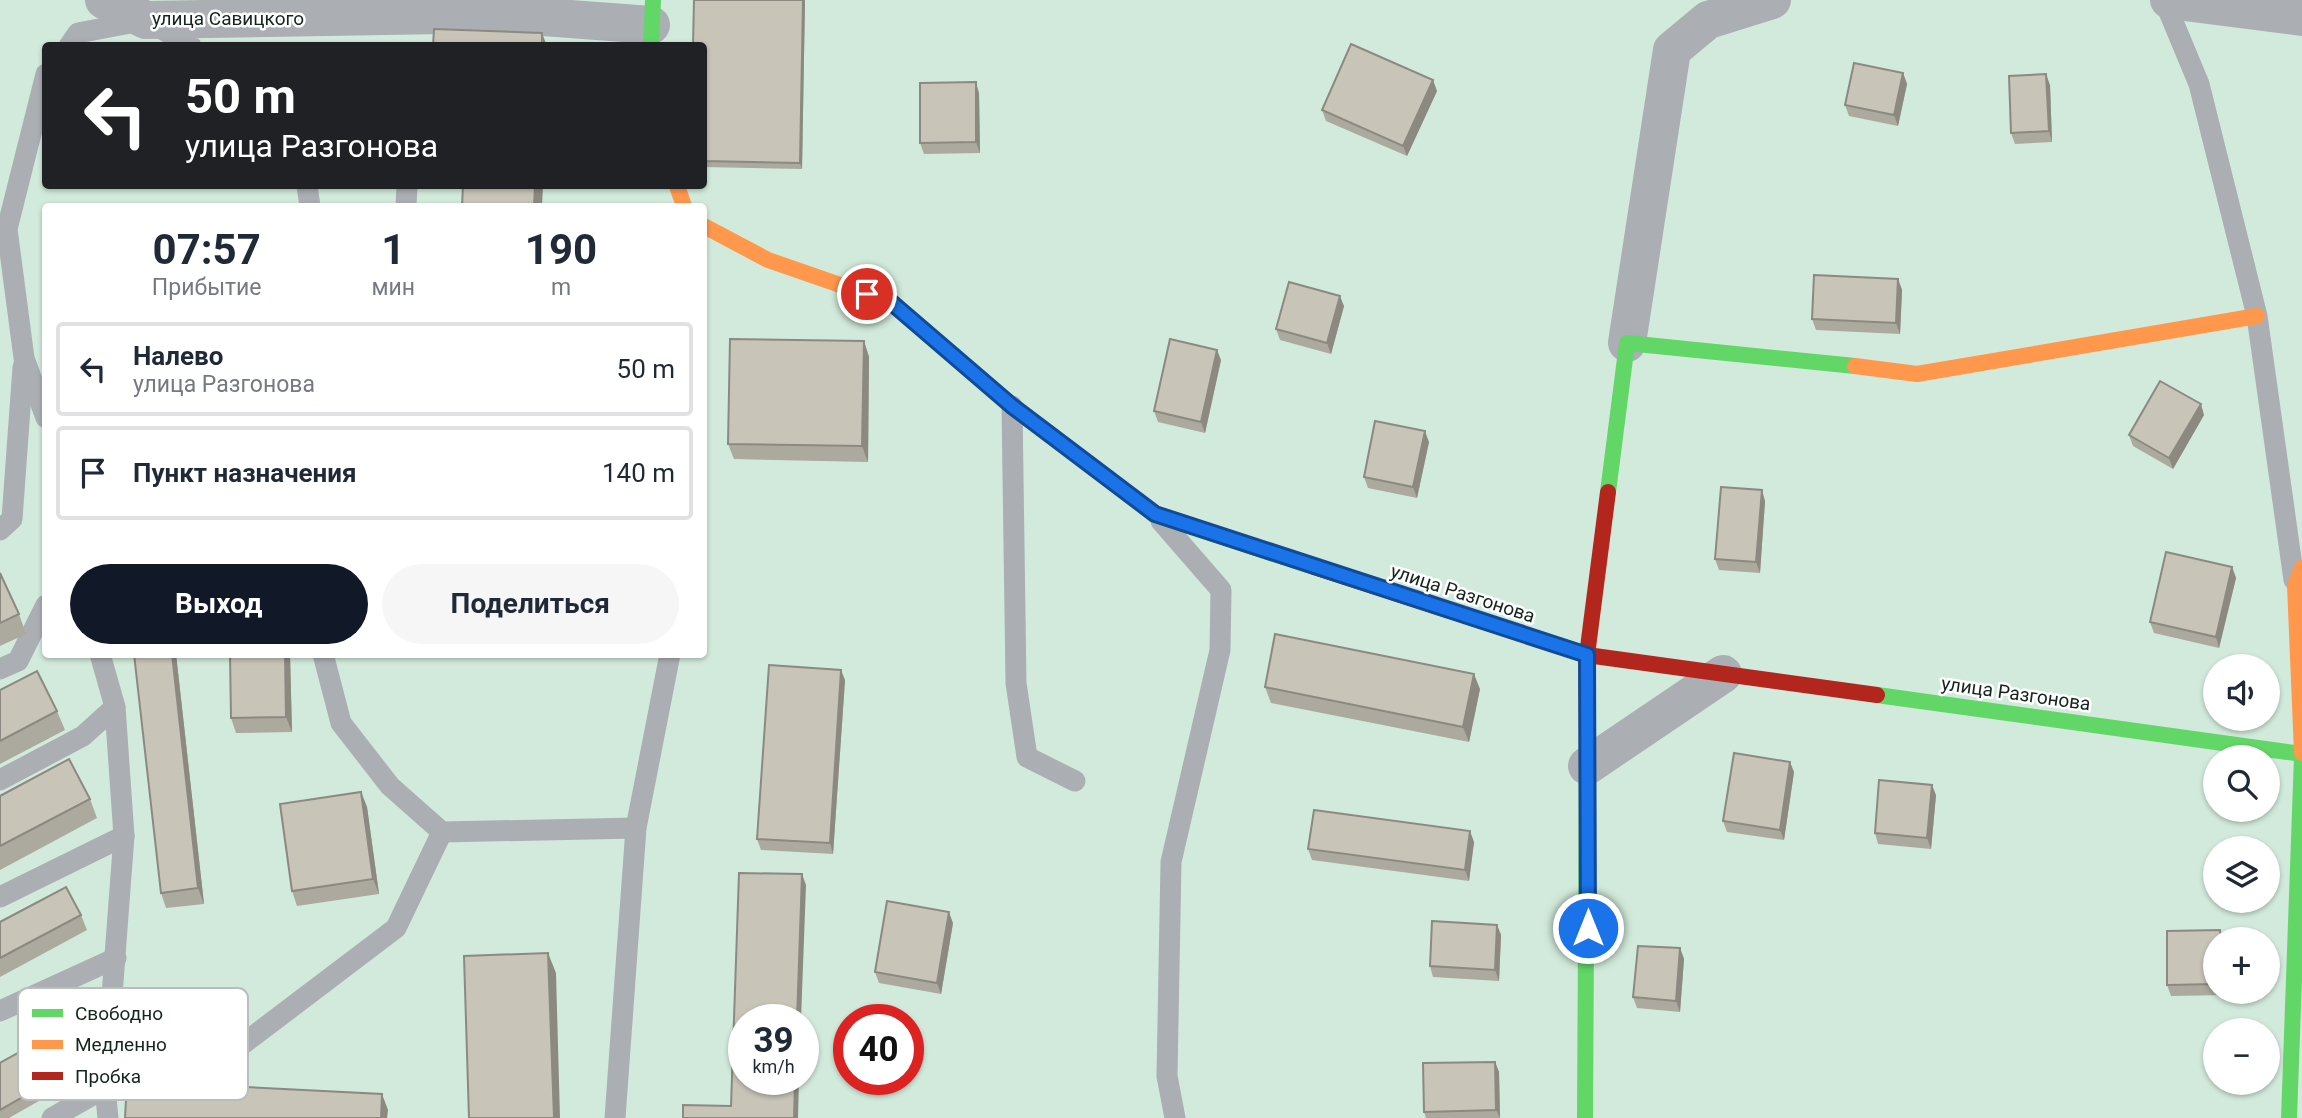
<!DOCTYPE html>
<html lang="ru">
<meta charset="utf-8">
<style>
body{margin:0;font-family:Roboto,sans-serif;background:#f6f6f7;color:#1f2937;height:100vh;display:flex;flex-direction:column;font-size:26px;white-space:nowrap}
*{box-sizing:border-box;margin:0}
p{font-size:23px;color:#747a83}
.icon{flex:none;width:38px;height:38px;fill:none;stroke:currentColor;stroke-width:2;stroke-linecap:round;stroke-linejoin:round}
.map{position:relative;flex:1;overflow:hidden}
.details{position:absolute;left:42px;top:203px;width:665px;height:455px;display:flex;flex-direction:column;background:#fff;border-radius:7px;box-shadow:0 2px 5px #0004}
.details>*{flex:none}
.guide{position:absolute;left:42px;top:42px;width:665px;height:147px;border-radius:7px;box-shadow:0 2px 5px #0004;background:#202124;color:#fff;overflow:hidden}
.tools{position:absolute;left:2203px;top:654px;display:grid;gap:14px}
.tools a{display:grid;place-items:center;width:77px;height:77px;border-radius:50%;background:#fff;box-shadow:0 2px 5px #0004;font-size:35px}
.speed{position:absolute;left:728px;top:1004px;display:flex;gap:14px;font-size:35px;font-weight:700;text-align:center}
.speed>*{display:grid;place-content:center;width:91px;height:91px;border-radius:50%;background:#fff;box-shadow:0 2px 5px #0004;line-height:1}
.speed small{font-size:18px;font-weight:400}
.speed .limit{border:10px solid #d22;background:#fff;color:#111}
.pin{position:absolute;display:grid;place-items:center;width:60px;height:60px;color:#fff;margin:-30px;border:4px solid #fff;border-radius:50%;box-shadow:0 2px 7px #0007}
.me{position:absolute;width:77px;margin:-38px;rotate:0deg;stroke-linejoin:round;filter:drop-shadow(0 0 5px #0008)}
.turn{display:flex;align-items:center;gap:24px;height:147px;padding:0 28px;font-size:32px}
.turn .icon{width:91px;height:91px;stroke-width:2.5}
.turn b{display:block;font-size:49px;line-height:60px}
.eta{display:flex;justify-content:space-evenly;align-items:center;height:119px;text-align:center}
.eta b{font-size:42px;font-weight:700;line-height:49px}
.action{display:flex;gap:14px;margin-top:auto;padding:14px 28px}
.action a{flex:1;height:80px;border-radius:42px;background:#111827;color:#fff;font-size:28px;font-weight:700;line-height:80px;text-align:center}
.action a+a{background:#f6f6f7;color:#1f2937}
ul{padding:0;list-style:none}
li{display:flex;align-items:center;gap:21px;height:94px;margin:0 14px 10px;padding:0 14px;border:4px solid #e0e1e3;border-radius:7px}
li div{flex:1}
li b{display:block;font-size:26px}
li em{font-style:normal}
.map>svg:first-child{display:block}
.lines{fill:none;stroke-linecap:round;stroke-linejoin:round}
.lane{stroke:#abafb3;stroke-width:21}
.street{stroke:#abafb3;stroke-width:38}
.fast{stroke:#63d668;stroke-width:16}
.slow{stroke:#ff974d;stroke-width:16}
.jam{stroke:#b3261e;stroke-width:16}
.wall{fill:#aca99e}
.shaded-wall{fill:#8c8981}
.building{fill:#c8c4b8;stroke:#8c8981;stroke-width:2}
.route-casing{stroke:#114b97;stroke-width:18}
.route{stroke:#1a73e8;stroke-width:12}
.labels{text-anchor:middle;stroke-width:5;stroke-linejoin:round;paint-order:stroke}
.street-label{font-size:19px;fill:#14261c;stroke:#fff}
.key{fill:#fff;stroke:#b8bebb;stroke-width:2}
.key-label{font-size:19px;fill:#14261c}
</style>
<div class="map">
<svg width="2302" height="1118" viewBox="0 0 2302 1118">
<rect width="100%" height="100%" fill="#d2eadb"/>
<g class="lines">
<!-- lane -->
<g class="lane">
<polyline points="2164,0 2199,84 2257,316 2294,580"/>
<polyline points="69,46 78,33 146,20 191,46"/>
<polyline points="46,74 7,229 24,358 46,418"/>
<polyline points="307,186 310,206"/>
<polyline points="406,206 407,186"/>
<polyline points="1012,406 1016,683 1027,757 1075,781"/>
<polyline points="1161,521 1221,590 1220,650 1171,862 1167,1076 1175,1118"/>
<polyline points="0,530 12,519 23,367"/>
<polyline points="100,654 115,707 124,836 105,1088 108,1118"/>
<polyline points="323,654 341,723 390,786 442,832 636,828"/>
<polyline points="0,669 18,661 46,605"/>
<polyline points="0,780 83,736 115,707"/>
<polyline points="0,897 124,836"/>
<polyline points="0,1011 116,958"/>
<polyline points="52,1118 105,1088 214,1066 396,928 442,832"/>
<polyline points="615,1118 636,828 670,654"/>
</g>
<!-- street -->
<g class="street">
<polyline points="104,0 146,20 503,14 651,25"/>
<polyline points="2169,0 2302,17"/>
<polyline points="1627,343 1672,50 1708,20 1772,0"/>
<polyline points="1587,766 1723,674"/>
</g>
<!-- fast -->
<g class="fast">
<polyline points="651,46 653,0"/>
<polyline points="1066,447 1155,515 1314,567"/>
<polyline points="1608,492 1627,343 1855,366"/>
<polyline points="1877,695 2302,754"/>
<polyline points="1585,1118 1587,754"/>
<polyline points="2289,1118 2302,756"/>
</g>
<!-- slow -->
<g class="slow">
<polyline points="677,186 684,206"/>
<polyline points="704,226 768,260 892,303 1012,406 1066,447"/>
<polyline points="1855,366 1917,374 2257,316"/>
<polyline points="2302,568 2295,585 2302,753"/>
</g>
<!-- jam -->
<g class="jam">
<polyline points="1314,567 1587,655 1877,695"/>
<polyline points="1587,754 1587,655 1608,492"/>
</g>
</g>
<!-- wall -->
<g class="wall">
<polygon points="694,0 805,0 802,169 704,167 704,46"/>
<polygon points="1903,73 1907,84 1898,126 1849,116 1845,105"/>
<polygon points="2050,85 2052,142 2015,144 2011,133"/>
<polygon points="1437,91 1407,156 1326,121 1322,110"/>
<polygon points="979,93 980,153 924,154 920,143"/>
<polygon points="1898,279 1902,290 1900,334 1816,330 1812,319"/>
<polygon points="1344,306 1331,354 1280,340 1276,329"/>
<polygon points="864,341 869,357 868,462 734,459 728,444"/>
<polygon points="1221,360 1205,433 1158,422 1154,411"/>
<polygon points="2204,415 2173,469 2133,446 2129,435"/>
<polygon points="1429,442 1417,498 1368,488 1364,477"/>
<polygon points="1765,501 1760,573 1719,570 1715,559"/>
<polygon points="2232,567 2236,578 2219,648 2154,633 2150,622"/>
<polygon points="0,573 19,614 26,634 0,646"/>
<polygon points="134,654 176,654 204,904 166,908 161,893"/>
<polygon points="290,654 292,732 236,733 231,718"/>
<polygon points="845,680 833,854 761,850 757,839"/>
<polygon points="1265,687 1480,689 1469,742 1271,703"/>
<polygon points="0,690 57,711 65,730 0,764"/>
<polygon points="1794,772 1784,840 1727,832 1723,821"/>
<polygon points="361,792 367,807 379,894 297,906 292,891"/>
<polygon points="1936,795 1931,849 1878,844 1875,833"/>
<polygon points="0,796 90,799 97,818 0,870"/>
<polygon points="1474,842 1469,881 1312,860 1308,849"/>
<polygon points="81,915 87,930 0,977 0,922"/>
<polygon points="953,923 941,994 879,983 875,972"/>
<polygon points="1497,925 1501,935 1499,981 1433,977 1430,966"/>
<polygon points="2220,930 2224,940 2216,940 2216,992 2225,992 2225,995 2171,996 2167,985"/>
<polygon points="1680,948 1684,959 1680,1012 1637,1008 1633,997"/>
<polygon points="241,1000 242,1044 140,1044 136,1033"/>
<polygon points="1495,1062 1499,1072 1500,1118 1426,1118 1424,1112"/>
<polygon points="0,1063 70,1070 74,1081 9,1118 0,1118"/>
</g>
<!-- shaded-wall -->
<g class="shaded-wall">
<polygon points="803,0 805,0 802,169 800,163"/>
<polygon points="542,33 547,46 542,46"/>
<polygon points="1903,73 1907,84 1898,126 1894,115"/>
<polygon points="2046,74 2050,85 2052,142 2049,131"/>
<polygon points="1433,80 1437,91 1407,156 1403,146"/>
<polygon points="976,82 979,93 980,153 976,142"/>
<polygon points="535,186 543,186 542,206 534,206"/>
<polygon points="1898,279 1902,290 1900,334 1896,323"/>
<polygon points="1340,296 1344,306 1331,354 1327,343"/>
<polygon points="864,341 869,357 868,462 862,446"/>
<polygon points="1217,350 1221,360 1205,433 1201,422"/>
<polygon points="2201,404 2204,415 2173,469 2169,458"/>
<polygon points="1425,431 1429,442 1417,498 1413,487"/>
<polygon points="1762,490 1765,501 1760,573 1756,562"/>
<polygon points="2232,567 2236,578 2219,648 2216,637"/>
<polygon points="172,654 176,654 204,904 198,888"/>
<polygon points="285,654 290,654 292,732 286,717"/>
<polygon points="841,670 845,680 833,854 830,843"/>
<polygon points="1474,674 1480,689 1469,742 1463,727"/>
<polygon points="1790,762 1794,772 1784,840 1780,830"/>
<polygon points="1932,785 1936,795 1931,849 1927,838"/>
<polygon points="361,792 367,807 379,894 373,879"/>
<polygon points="1470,831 1474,842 1469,881 1465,870"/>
<polygon points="802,874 806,885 801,1020 797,1020"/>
<polygon points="949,912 953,923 941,994 937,983"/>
<polygon points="1497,925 1501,935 1499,981 1495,970"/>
<polygon points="1680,948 1684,959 1680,1012 1676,1001"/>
<polygon points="548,953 556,973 560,1118 554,1118"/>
<polygon points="237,989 241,1000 242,1044 238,1033"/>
<polygon points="1495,1062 1499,1072 1500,1118 1496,1110"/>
<polygon points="795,1080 799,1080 798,1118 794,1118"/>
<polygon points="382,1094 388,1110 387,1118 381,1118"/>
</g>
<!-- building -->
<g class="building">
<polygon points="694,0 803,0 800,163 704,161 704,46 693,46"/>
<polygon points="434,29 542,33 542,46 433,46"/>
<polygon points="1351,44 1433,80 1403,146 1322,110"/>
<polygon points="1854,63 1903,73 1894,115 1845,105"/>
<polygon points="2046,74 2049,131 2011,133 2009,76"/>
<polygon points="976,82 976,142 920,143 920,83"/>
<polygon points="463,186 535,186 534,206 462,206"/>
<polygon points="1814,275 1898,279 1896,323 1812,319"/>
<polygon points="1289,282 1340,296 1327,343 1276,329"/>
<polygon points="730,339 864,341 862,446 728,444"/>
<polygon points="1170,339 1217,350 1201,422 1154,411"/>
<polygon points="2160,381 2201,404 2169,458 2129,435"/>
<polygon points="1375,421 1425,431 1413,487 1364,477"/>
<polygon points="1721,487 1762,490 1756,562 1715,559"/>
<polygon points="2166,552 2232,567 2216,637 2150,622"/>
<polygon points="0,573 19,614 0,623"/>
<polygon points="1275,634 1474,674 1463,727 1265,687"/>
<polygon points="134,654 172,654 198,888 161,893"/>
<polygon points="230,654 285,654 286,717 231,718"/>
<polygon points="769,665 841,670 830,843 757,839"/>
<polygon points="37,671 57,711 0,741 0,690"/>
<polygon points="1734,753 1790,762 1780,830 1723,821"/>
<polygon points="69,759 90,799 0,846 0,796"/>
<polygon points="1879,780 1932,785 1927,838 1875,833"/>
<polygon points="361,792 373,879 292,891 280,804"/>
<polygon points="1314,810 1470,831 1465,870 1308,849"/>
<polygon points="739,873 802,874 797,1020 744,1020 744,1080 795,1080 794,1118 683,1118 683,1105 731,1106"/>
<polygon points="66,887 81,915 0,958 0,922"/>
<polygon points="887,901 949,912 937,983 875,972"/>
<polygon points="1432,921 1497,925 1495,970 1430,966"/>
<polygon points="2220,930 2221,940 2216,940 2216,984 2167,985 2167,931"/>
<polygon points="1638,946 1680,948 1676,1001 1633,997"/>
<polygon points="548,953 554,1118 469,1118 464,956"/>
<polygon points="50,1035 70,1070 0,1110 0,1063"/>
<polygon points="1495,1062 1496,1110 1424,1112 1423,1063"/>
<polygon points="127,1081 382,1094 381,1118 125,1118"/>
</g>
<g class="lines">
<!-- route casing -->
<g class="route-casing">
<polyline id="route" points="867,294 892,303 1012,406 1155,514 1587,655 1588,928"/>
</g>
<!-- route -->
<use href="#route" class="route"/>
</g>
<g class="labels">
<!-- street labels -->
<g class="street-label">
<text x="228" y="25">улица Савицкого</text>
<text transform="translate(1463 593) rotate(18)" y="7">улица Разгонова</text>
<text transform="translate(2016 693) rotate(8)" y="7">улица Разгонова</text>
</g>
</g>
<!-- legend -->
<rect x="18" y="988" width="230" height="112" rx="10" class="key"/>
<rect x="32" y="1009" width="31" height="8" fill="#63d668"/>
<rect x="32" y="1040" width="31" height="9" fill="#ff974d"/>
<rect x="32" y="1072" width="31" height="8" fill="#b3261e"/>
<g class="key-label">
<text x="75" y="1020">Свободно</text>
<text x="75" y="1051">Медленно</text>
<text x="75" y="1083">Пробка</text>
</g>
</svg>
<div class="tools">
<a><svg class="icon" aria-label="sound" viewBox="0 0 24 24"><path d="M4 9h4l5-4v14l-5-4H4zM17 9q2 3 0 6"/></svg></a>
<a><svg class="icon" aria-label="search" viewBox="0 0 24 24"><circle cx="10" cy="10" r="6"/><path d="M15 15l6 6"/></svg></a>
<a><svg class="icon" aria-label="layers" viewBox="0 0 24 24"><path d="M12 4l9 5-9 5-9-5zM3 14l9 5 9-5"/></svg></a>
<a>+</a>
<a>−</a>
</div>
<div class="speed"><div>39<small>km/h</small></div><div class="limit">40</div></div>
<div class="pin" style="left:867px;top:294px;background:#d93025"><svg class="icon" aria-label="arrive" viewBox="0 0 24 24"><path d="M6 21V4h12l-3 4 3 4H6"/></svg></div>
<svg class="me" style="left:1588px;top:928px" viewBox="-20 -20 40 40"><circle r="17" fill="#1a73e8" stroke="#fff" stroke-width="3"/><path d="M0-11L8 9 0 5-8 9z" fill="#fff"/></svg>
<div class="guide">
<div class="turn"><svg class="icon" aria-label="left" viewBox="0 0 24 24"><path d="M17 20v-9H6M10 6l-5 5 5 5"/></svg><div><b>50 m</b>улица Разгонова</div></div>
</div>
<section class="details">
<div class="eta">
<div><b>07:57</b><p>Прибытие</p></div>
<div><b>1</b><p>мин</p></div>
<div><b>190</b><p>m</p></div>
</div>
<ul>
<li><svg class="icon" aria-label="left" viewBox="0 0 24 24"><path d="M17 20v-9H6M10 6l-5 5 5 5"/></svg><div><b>Налево</b><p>улица Разгонова</p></div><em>50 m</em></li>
<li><svg class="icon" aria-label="arrive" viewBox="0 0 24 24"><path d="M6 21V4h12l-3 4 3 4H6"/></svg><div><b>Пункт назначения</b></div><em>140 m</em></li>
</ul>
<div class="action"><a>Выход</a><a>Поделиться</a></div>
</section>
</div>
